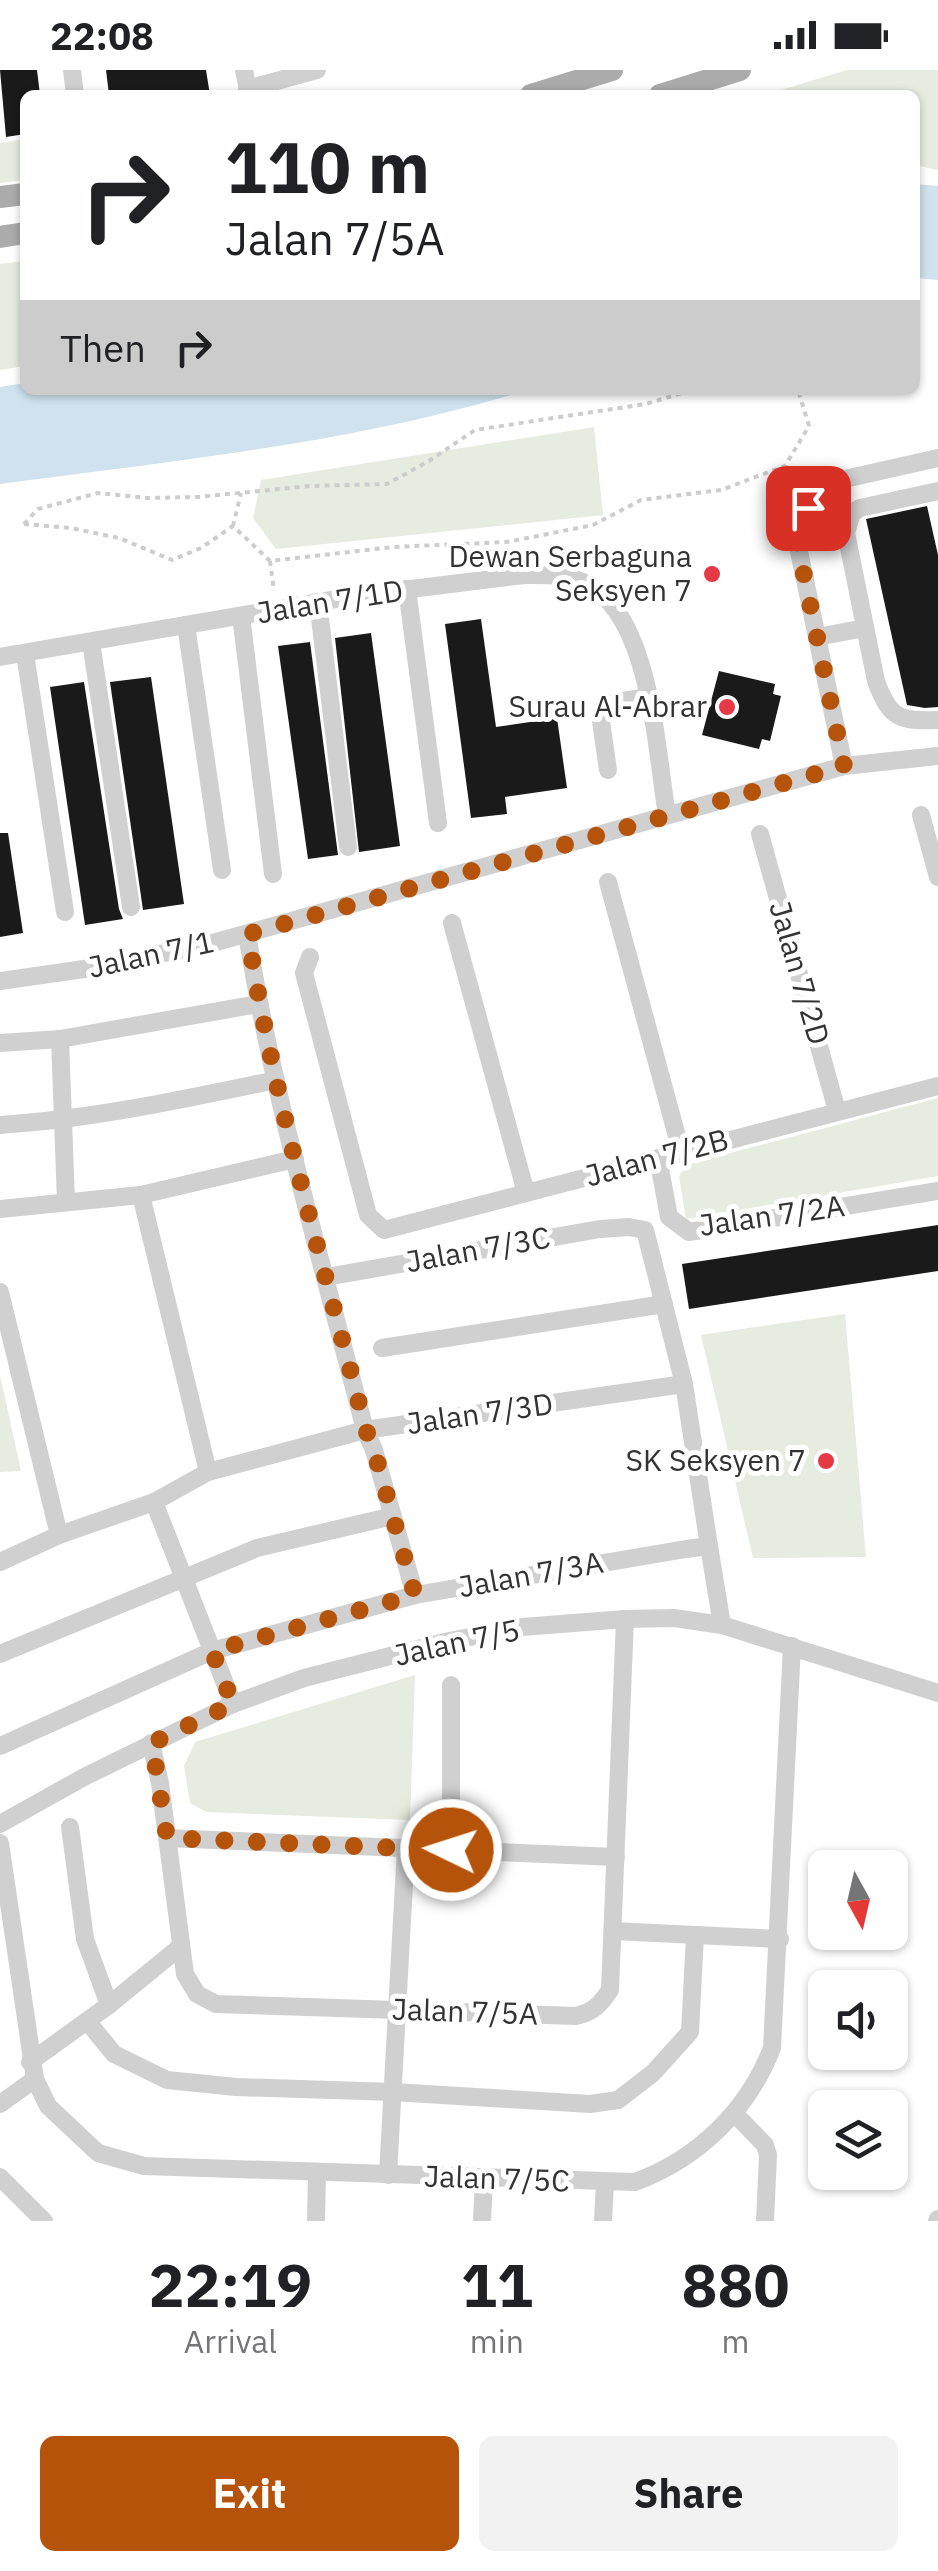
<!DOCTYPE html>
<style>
body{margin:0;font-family:"IBM Plex Sans",sans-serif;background:#f2f2f2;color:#202124;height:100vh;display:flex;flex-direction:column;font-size:38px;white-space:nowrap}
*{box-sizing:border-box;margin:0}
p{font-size:32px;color:#757577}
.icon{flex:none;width:55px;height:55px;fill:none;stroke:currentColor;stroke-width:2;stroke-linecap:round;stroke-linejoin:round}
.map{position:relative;height:2151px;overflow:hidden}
.sheet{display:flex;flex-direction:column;background:#fff;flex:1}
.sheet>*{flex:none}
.guide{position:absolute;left:20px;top:20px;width:900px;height:305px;border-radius:15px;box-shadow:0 2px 8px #0004;background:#fff;color:#202124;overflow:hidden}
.needle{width:65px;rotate:172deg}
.buttons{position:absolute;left:808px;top:1780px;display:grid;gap:20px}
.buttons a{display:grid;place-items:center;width:100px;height:100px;border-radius:15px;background:#fff;box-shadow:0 2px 8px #0004;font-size:50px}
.pin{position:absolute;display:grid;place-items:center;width:85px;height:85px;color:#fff;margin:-42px;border-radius:20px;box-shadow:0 5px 15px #0006}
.me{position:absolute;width:110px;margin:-55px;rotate:274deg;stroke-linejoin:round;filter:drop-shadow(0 0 8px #0008)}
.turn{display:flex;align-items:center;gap:35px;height:210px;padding:0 40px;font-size:45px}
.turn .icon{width:130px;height:130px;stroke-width:2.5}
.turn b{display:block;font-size:70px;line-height:85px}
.then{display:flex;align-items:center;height:95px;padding:0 40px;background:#0003;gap:20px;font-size:38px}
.eta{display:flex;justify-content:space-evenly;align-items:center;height:170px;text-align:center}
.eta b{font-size:60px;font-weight:700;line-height:70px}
.cta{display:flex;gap:20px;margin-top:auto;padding:20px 40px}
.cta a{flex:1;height:115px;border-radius:15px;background:#b45309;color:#fff;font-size:40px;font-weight:700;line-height:115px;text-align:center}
.cta a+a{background:#f2f2f2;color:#202124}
.status{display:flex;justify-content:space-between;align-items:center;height:70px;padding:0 50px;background:#fff;direction:ltr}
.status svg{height:28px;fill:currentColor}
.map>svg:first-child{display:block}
.green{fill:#e6ecdf}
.water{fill:#cfe2ee}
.building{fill:#1a1a1a}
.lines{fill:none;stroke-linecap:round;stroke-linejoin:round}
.path{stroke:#cdcdcd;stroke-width:4;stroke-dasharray:5 5;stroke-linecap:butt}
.minor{stroke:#d0d0d0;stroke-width:18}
.major{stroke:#ababab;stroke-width:22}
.route{stroke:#b45309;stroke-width:18;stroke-dasharray:0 32.4}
.poi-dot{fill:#e63946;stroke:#fff;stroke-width:4}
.labels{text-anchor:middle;stroke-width:10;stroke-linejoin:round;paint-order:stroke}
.poi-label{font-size:30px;fill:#333;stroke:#fff;text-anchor:end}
.street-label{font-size:30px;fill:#333;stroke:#fff}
</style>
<div class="status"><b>22:08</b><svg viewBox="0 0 49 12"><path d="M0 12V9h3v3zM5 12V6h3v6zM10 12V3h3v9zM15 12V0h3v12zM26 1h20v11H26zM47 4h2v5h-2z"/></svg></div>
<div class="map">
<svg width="938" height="2151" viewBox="0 0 938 2151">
<rect width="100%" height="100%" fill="#fff"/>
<!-- green -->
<g class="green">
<polygon points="847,0 938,0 938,100 915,95 915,25 764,25"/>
<polygon points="25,69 25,110 0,113 0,73"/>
<polygon points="25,191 25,296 0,300 0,194"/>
<polygon points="594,357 603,445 276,479 253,448 261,410"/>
<polygon points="938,1028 938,1106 686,1149 679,1106 689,1094"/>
<polygon points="845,1244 866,1487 753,1488 701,1265"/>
<polygon points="0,1305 21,1401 0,1402"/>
<polygon points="415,1605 410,1750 206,1742 190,1733 184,1696 195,1672"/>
</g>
<!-- water -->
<g class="water">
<polygon points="915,114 938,116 938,210 915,208"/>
<path d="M25,313v7h502c-170,53 -351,70 -527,94v-97z"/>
</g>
<!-- building -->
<g class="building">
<polygon points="0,0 37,0 40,25 25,25 25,64 6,67"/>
<polygon points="106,0 206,0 210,25 109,25"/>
<polygon points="927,436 938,485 938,637 925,638 907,635 866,449"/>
<polygon points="481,549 496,657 557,648 567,718 505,727 507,744 471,748 445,554"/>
<polygon points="371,563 400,776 359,782 335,568"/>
<polygon points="310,572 338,785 308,789 278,576"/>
<polygon points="719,601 775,614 773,624 781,626 770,671 762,669 759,679 702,665"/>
<polygon points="151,607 184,834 143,840 110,612"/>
<polygon points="84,612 119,839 123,849 85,855 50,617"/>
<polygon points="0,763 8,763 23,863 0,867"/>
<polygon points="938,1155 938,1201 689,1239 682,1194"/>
</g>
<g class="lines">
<!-- path -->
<g class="path">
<polyline points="786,397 808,409"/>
<polyline points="24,454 71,458 119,468 172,490 201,478 233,456 270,491 393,477 507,472 593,455 641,430 721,420 785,396 809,356 798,320"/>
<polyline points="24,454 38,439 98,423 147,428 198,427 310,416 387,414 429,391 475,360 646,334 692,320"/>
<polyline points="233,456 241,423"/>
<polyline points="270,491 274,521"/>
<polyline points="501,491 507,472"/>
</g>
<!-- minor -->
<g class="minor">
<polyline points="72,0 75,25"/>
<polyline points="244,0 249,25"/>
<polyline points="247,19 317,0"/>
<path d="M938,421l-78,17 -8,5 -6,20 30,148c14,38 23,40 62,39"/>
<polyline points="407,519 438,753"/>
<polyline points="318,532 348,777"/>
<polyline points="241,546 273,804"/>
<polyline points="186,555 222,800"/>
<polyline points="817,567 865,558"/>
<polyline points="91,572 131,837"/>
<polyline points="25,584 65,842"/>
<path d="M0,587l354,-61 170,-21c20,0 43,-1 61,8 66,31 71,167 82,232"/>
<polyline points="844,696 796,467 808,438 827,413 938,388"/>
<polyline points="608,700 600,644 611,633 648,627"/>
<polyline points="921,745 938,807"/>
<polyline points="760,764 837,1041"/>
<polyline points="608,812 681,1081"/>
<polyline points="452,853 526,1123"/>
<path d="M247,864c27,168 76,332 118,496l9,20 41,145"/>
<polyline points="310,887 304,903 368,1145 384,1160 938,1016"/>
<polyline points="0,911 91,898 209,874 844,696 938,686"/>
<polyline points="60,969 66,1132"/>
<polyline points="0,973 60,969 258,934"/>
<path d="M0,1055c94,-6 184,-26 276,-45"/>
<polyline points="658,1088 669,1147 689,1162 938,1121"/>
<polyline points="141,1125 208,1402"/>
<polyline points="0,1139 141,1125 295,1089"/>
<polyline points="326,1207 600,1159 629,1157 645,1160 684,1314 709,1476"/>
<polyline points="0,1222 59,1465"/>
<polyline points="382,1278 664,1234"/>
<polyline points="154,1432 233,1634"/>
<polyline points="0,1492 59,1465 154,1432 208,1402 365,1360 684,1314"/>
<polyline points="0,1584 257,1478 393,1446"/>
<polyline points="451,1615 451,1780"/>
<path d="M151,1673l9,40 25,191 12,20 19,10 360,12c17,-4 24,-11 34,-26l15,-371"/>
<polyline points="0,1676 212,1581 415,1525 686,1479 709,1476 722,1555"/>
<polyline points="0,1754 86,1706 233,1634 304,1608 449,1571 522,1557 625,1549 674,1548 722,1555 938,1623"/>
<polyline points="70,1757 85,1869 109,1935"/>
<polyline points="167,1768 616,1787"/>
<path d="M0,1773l35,236 13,27 50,47 46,13 491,16c63,-23 113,-72 137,-134l20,-402"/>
<polyline points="613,1861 780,1869"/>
<polyline points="87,1951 114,1984 167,2010 236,2017 393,2022 590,2034 618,2030 653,2003 690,1962 695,1865"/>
<polyline points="30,1992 109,1935 180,1877"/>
<polyline points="0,2034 35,2009"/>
<polyline points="736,2045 765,2075 768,2085 765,2151"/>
<polyline points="388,2105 406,1777"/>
<polyline points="0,2107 44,2151"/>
<polyline points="316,2151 317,2103"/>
<polyline points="482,2151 484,2109"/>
<polyline points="603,2151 605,2113"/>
<polyline points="937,2151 938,2149"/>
</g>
<!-- major -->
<g class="major">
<polyline points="531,25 612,0"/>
<polyline points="660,25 740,0"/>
<polyline points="0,127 25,124"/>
<polyline points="0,167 25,163"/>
</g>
</g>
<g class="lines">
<!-- route -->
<path class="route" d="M451,1780l-284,-12 -15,-95 81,-39 -21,-53 203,-56 -41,-145 -8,-20c-42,-164 -92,-328 -118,-496l596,-168 -48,-229 12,-29"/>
</g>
<!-- markers -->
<g class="poi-dot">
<circle cx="712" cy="504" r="10"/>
<circle cx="727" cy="637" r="10"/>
<circle cx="826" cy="1391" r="10"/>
</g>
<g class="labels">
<!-- poi labels -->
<g class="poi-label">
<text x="692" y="497">Dewan Serbaguna<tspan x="692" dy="34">Seksyen 7</tspan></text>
<text x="707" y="647">Surau Al-Abrar</text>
<text x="806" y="1401">SK Seksyen 7</text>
</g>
<!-- street labels -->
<g class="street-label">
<text transform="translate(330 532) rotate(-9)" y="10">Jalan 7/1D</text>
<text transform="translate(151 885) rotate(-12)" y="10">Jalan 7/1</text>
<text transform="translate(799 903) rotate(74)" y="10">Jalan 7/2D</text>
<text transform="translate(657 1088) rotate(-15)" y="10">Jalan 7/2B</text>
<text transform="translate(772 1146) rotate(-8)" y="10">Jalan 7/2A</text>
<text transform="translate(478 1180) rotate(-10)" y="10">Jalan 7/3C</text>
<text transform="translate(480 1344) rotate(-8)" y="10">Jalan 7/3D</text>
<text transform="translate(531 1505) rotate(-10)" y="10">Jalan 7/3A</text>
<text transform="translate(457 1573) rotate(-12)" y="10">Jalan 7/5</text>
<text transform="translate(465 1942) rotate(2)" y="10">Jalan 7/5A</text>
<text transform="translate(497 2109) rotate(2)" y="10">Jalan 7/5C</text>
</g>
</g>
</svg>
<div class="buttons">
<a><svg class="needle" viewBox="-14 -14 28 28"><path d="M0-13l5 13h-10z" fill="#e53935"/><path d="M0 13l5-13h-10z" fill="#757577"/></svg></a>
<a><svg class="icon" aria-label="sound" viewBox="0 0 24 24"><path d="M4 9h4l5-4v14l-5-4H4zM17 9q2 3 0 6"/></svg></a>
<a><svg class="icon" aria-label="layers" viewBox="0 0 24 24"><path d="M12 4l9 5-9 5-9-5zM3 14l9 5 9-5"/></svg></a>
</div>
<div class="pin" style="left:808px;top:438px;background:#d93025"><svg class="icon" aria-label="arrive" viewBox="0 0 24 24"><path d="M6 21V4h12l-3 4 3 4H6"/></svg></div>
<svg class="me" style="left:451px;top:1780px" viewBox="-20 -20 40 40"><circle r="17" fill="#b45309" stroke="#fff" stroke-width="3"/><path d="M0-11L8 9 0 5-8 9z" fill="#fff"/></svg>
<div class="guide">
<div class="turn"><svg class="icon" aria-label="right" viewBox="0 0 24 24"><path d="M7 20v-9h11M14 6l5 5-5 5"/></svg><div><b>110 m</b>Jalan 7/5A</div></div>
<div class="then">Then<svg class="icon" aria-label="right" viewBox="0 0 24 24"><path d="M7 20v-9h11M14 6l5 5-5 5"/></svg></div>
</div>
</div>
<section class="sheet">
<div class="eta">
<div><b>22:19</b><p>Arrival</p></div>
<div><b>11</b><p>min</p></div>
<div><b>880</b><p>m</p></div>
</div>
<div class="cta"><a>Exit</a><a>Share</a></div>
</section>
